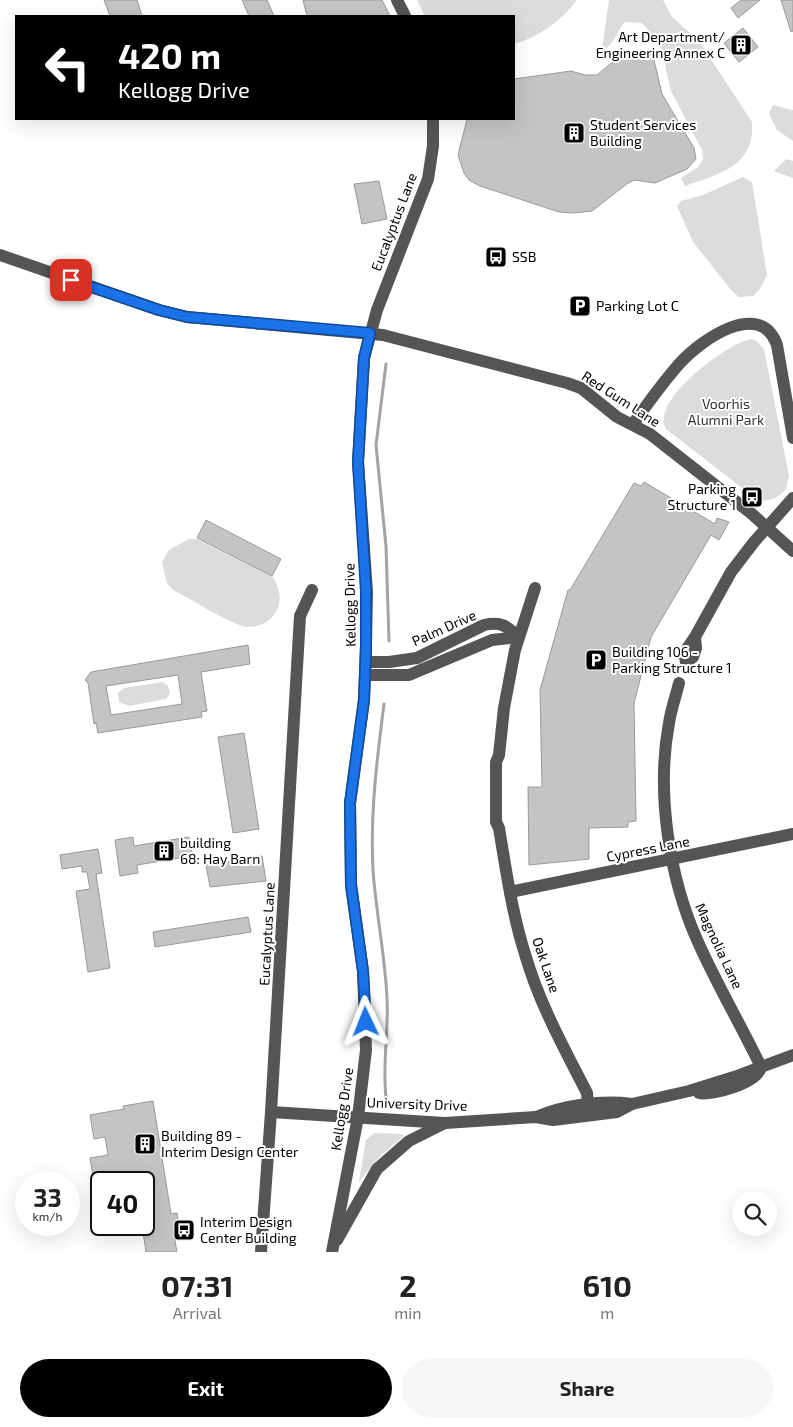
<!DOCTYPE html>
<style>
body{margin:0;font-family:"Exo 2",sans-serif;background:#f6f6f6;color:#222;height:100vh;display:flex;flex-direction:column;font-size:19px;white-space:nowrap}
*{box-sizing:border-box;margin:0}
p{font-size:16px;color:#767676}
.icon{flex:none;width:28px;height:28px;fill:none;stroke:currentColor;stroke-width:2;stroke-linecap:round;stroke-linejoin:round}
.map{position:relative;height:1252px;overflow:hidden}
.panel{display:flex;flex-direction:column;background:#fff;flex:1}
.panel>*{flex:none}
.top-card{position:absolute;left:15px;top:15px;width:500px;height:105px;border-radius:0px;box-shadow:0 5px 20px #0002;background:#000;color:#fff;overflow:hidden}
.tools{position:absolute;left:732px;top:1191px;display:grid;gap:10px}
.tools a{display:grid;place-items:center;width:45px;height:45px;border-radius:50%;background:#fff;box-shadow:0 5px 20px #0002;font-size:25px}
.speed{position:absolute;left:15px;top:1171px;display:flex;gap:10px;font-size:25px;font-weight:700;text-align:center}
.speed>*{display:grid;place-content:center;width:65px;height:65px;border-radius:50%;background:#fff;box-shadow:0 5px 20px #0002;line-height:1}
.speed small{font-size:12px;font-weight:400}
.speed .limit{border:2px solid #111;border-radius:8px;background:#fff;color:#111}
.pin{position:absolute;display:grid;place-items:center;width:42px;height:42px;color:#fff;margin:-21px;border-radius:10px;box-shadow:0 2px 8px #0006}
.me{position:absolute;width:55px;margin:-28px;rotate:358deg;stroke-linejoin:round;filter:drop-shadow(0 0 4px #0008)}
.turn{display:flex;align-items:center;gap:18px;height:105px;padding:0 20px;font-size:22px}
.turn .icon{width:65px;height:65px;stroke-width:2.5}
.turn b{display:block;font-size:35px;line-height:42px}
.eta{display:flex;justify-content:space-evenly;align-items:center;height:85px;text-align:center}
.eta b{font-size:30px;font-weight:700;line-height:35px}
.cta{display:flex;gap:10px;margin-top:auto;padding:10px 20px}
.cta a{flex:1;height:58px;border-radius:30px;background:#000;color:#fff;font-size:20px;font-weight:700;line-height:58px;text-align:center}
.cta a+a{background:#f6f6f6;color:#222}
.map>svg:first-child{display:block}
.green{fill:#dcdcdc}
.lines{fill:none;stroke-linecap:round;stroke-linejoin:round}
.stream{stroke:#a3a3a3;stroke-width:3}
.building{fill:#c4c4c4;stroke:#999;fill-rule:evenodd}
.minor{stroke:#555;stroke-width:12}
.route-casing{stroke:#114b97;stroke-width:12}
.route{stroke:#1a73e8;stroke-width:9}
.labels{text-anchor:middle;stroke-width:4;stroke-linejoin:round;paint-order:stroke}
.poi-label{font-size:14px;fill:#000;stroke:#fff;text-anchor:start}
.street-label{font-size:14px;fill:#000;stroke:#fff}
.park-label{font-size:14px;fill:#333;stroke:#fff}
</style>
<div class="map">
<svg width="793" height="1252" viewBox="0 0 793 1252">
<rect width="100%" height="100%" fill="#fff"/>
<!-- green -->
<g class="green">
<path d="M417,0h160c-16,21 -38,37 -63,44v-28h-89z"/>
<path d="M609,0h54l9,17 27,24 53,81c3,44 -32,52 -67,64l-4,-8 17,-11 5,-8 -1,-9 -31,-59 -11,-48 -18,-20 -17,-1c-8,9 -11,24 -23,28z"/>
<polygon points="773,105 793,110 793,141 777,130 769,114"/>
<polygon points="786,159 793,161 793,178 774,171"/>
<polygon points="743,177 752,182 767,275 760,289 753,296 739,297 732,291 693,242 677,206 681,201 703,195"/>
<path d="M751,339l6,2 7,8 25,127 -3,13c-8,9 -19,15 -31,9l-89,-69c-17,-28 60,-85 85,-90z"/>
<path d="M189,539h7l77,38c7,12 10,24 2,36 -7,11 -20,16 -33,13 -20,-7 -49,-26 -69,-36l-6,-7 -5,-21 7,-12z"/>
<polygon points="163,682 168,686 170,693 166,699 129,706 119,702 118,693 124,688"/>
<polygon points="374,1133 402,1134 404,1136 381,1155 359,1182 366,1140"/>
</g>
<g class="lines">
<!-- stream -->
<g class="stream">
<polyline points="386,364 376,445 386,546 389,641"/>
<path d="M384,704c-7,55 -14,110 -11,166 3,43 12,85 14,128 2,33 -5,66 -1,99"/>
</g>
</g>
<!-- building -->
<g class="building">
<polygon points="104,0 137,0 142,16 110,16"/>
<polygon points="242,0 267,0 274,16 249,16"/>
<polygon points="303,0 382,0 390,16 307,16"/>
<polygon points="741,0 760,0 738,18 731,8"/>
<polygon points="781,0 793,0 793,31 791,32"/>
<polygon points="743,28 758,47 739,62 724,43"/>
<polygon points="635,51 643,51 653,56 662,94 694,148 696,159 687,169 655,183 635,180 628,183 592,211 573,213 559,212 480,186 469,180 464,173 458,155 467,119 514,119 514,79 571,71 585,75 597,75 620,56"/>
<polygon points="379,181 387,219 362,224 354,184"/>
<polygon points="644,482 715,524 717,518 729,522 719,540 711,535 651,637 634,703 636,821 628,822 628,827 589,828 589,859 529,865 528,787 542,787 540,690 568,590 570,590 634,483 641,486"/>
<polygon points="206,520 281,559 272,576 197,538"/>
<path d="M248,645l2,19 -49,8 6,39 -6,1 1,5 -104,16 -2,-10 -2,1 -6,-41 -3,-3 6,-8zM178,675l4,29 -71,11 -5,-29z"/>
<polygon points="244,733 259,829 233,833 218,737"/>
<polygon points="133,837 134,846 189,837 192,856 137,865 138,873 120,876 115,840"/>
<polygon points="98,849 102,873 96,874 110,968 88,972 76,891 90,889 87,872 82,872 82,866 62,869 60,855"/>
<polygon points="262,856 266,881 210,887 206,865"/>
<polygon points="248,917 251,932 155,947 153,932"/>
<polygon points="153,1101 171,1214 177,1213 179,1228 173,1229 177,1252 146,1252 142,1225 144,1225 144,1182 135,1182 134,1180 94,1182 90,1158 108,1155 105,1137 94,1139 90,1115 124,1109 123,1106"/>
</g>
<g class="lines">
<!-- minor -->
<g class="minor">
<polyline points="397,0 405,16"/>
<polyline points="0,255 159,310 187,317 383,335 567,383 581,388 617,417 650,434 752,514 793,551"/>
<path d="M633,424c15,-21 30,-42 47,-61 21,-23 80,-65 97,-18l16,93"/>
<path d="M535,588l-20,62 -11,58 -5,47 -3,7v60l3,6c7,42 13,85 26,126 14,49 39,94 62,139l1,11"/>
<polyline points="695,637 696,648 693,657 686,662 684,653 695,637 731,572 754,542 793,498"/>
<path d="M366,662h23l28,-4 67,-33c17,-4 23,1 34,12"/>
<polyline points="365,675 409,675 492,640 518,637"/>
<path d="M679,683c-3,13 -8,26 -10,40 -13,69 0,155 29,219 19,43 43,83 63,125 -3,16 -49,29 -62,26"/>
<polyline points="510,892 793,834"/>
<polyline points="271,1112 445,1123 536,1117 553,1120 617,1112 632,1104 689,1091 734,1077 793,1055"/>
<path d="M536,1117c29,-12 65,-17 96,-13"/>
<polyline points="337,1240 377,1169 409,1141 445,1123"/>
<polyline points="261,1252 271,1112 300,616 312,590"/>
<polyline points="332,1252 358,1117 366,1050 363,971 351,885 350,803 364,700 366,645 367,592 358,462 364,358 377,310 428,179 433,146 433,119"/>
</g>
</g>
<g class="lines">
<!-- route casing -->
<g class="route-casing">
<polyline id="route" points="71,280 159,310 187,317 370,333 364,358 358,462 366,592 366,646 364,700 350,803 351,885 363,971 366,1022"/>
</g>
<!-- route -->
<use href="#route" class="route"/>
</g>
<!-- icons -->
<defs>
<g id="building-square" transform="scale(1.125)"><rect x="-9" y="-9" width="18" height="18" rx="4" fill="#000" stroke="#fff"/><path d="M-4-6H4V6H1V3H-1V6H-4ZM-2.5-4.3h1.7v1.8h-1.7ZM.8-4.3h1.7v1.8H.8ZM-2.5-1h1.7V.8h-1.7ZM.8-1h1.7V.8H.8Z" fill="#fff"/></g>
<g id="bus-square" transform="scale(1.125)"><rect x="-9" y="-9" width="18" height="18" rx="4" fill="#000" stroke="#fff"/><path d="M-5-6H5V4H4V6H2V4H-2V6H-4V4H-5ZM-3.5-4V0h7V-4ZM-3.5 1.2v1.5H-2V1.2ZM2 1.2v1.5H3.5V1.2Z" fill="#fff"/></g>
<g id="parking-square" transform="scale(1.125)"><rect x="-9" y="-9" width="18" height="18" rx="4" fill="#000" stroke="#fff"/><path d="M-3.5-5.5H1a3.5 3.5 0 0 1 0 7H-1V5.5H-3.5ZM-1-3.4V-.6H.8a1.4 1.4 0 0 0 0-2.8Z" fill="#fff"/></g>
</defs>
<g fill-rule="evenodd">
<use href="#building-square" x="741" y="45"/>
<use href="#building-square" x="574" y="133"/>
<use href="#bus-square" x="496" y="257"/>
<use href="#parking-square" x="580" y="306"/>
<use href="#bus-square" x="752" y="497"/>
<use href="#parking-square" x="596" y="660"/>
<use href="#building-square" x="164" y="851"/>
<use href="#building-square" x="145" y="1144"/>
<use href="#bus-square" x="184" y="1230"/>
</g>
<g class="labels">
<!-- poi labels -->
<g class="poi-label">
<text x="725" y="42" text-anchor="end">Art Department/<tspan x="725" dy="16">Engineering Annex C</tspan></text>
<text x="590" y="130">Student Services<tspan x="590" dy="16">Building</tspan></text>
<text x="512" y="262">SSB</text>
<text x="596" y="311">Parking Lot C</text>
<text x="736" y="494" text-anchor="end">Parking<tspan x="736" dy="16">Structure 1</tspan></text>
<text x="612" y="657">Building 106 -<tspan x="612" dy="16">Parking Structure 1</tspan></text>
<text x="180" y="848">building<tspan x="180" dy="16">68: Hay Barn</tspan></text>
<text x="161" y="1141">Building 89 -<tspan x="161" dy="16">Interim Design Center</tspan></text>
<text x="200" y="1227">Interim Design<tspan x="200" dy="16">Center Building</tspan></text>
</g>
<!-- street labels -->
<g class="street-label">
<text transform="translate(394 222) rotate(-69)" y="5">Eucalyptus Lane</text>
<text transform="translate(621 399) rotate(33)" y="5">Red Gum Lane</text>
<text transform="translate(350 605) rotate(-91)" y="5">Kellogg Drive</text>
<text transform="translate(444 628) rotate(-24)" y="5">Palm Drive</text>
<text transform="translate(648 849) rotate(-11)" y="5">Cypress Lane</text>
<text transform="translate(267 934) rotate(-87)" y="5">Eucalyptus Lane</text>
<text transform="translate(719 946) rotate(65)" y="5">Magnolia Lane</text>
<text transform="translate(546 965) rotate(71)" y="5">Oak Lane</text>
<text transform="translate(417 1104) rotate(2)" y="5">University Drive</text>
<text transform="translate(342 1109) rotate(-81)" y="5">Kellogg Drive</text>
</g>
<!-- park labels -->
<g class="park-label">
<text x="726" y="409">Voorhis<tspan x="726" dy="16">Alumni Park</tspan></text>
</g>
</g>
</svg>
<div class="tools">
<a><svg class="icon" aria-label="search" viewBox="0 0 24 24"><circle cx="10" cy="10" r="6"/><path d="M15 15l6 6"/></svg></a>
</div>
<div class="speed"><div>33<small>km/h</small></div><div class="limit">40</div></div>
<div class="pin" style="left:71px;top:280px;background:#d93025"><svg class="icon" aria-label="arrive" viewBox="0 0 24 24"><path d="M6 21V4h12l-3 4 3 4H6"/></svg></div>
<svg class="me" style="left:366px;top:1022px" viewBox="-20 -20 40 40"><path d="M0-17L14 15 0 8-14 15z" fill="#1a73e8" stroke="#fff" stroke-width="4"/></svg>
<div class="top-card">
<div class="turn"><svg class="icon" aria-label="left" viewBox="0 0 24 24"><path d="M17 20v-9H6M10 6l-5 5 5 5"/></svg><div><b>420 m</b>Kellogg Drive</div></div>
</div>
</div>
<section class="panel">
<div class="eta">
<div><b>07:31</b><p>Arrival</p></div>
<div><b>2</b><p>min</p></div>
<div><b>610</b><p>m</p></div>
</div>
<div class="cta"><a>Exit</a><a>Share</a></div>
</section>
